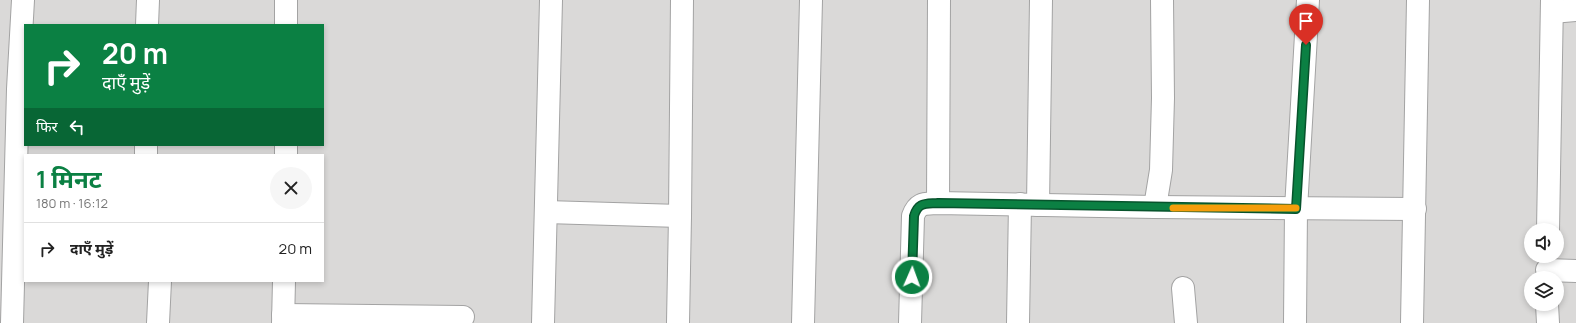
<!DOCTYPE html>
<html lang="hi">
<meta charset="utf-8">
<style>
body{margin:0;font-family:Manrope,"Noto Sans Devanagari",sans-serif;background:#f6f6f6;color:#222;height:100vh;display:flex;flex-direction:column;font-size:15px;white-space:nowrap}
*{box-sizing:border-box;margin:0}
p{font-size:13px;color:#767676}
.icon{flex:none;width:22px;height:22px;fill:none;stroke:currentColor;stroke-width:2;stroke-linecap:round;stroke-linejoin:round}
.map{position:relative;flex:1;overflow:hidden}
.drawer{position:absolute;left:24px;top:154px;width:300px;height:128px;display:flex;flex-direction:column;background:#fff;border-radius:0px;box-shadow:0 2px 6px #0003}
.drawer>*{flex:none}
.top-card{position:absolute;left:24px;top:24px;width:300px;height:122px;border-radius:0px;box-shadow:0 2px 6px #0003;background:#0b8043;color:#fff;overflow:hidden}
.tools{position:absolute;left:1524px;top:223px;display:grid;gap:8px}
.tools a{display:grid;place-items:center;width:40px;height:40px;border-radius:50%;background:#fff;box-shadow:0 2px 6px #0003;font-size:20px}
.pin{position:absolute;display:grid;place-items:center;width:34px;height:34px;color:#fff;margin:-41px -17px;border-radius:50% 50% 50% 0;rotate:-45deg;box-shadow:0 0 4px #0007}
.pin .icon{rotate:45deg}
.me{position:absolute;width:44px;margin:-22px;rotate:2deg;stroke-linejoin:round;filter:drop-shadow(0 0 3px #0008)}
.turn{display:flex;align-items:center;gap:14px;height:84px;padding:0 12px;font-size:18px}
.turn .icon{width:52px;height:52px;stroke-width:2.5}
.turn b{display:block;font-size:28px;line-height:34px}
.then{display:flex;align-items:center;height:38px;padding:0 12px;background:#0003;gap:8px;font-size:15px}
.round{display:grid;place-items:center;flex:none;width:42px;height:42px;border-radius:21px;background:#f6f6f6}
.head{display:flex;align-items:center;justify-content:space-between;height:68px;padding:0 12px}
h1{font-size:24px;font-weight:700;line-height:30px;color:#0b8043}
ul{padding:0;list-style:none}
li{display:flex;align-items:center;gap:12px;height:52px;padding:0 12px;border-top:1px solid #e0e0e0}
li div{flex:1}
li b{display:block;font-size:15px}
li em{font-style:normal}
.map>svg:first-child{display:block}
.residential{fill:#dad9d8;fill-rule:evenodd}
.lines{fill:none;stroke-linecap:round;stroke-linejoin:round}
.minor-casing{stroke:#a3a3a3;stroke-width:24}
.minor{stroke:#fff;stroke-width:22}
.route-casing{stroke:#07532c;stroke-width:10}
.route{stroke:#0b8043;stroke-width:7}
.slow{stroke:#f59e0b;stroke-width:7}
</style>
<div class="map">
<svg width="1576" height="323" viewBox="0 0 1576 323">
<rect width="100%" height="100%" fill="#ebede1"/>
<!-- residential -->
<path class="residential" d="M0,0h1576v323h-1576zM25,25h298v120h-298zM25,155h298v126h-298zM1531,230h26v26h-26zM1531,278h26v26h-26z"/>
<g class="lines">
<!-- minor casing -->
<g class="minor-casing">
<g id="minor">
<polyline points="1552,12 1576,10"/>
<polyline points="147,25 148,0"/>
<polyline points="286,25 286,0"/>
<polyline points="146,155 146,145"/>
<polyline points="286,155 286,145"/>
<polyline points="938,203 939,0"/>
<polyline points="1038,205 1041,0"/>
<polyline points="1155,207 1161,170 1163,98 1162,0"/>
<polyline points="546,212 680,216"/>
<polyline points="1548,230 1552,0"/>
<polyline points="1547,270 1576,271"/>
<polyline points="1183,288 1186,323"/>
<polyline points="1547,304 1548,323"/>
<polyline points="283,315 463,317"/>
<polyline points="12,323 18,89 23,0"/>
<polyline points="158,323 160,281"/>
<polyline points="283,323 284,281"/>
<polyline points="543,323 551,0"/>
<polyline points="678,323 680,216 682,0"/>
<polyline points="803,323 811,0"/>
<path d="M910,323l3,-107c5,-14 12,-12 25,-13l217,4 260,2"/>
<polyline points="1018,323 1020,204"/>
<polyline points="1295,323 1296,209 1308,0"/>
<polyline points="1412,323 1418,0"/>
</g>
</g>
<!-- minor -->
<use href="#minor" class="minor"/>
</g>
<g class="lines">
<!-- route casing -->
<g class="route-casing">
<path id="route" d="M912,277l2,-61c4,-14 11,-12 24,-13l358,6 10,-164"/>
</g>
<!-- route -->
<use href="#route" class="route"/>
<!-- slow -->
<polyline class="slow" points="1173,208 1296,208"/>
</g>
</svg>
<div class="tools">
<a><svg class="icon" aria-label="sound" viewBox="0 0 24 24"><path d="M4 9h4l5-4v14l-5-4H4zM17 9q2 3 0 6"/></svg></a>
<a><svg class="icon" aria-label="layers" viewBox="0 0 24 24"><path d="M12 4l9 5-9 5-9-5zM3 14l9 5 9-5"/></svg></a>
</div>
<div class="pin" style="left:1306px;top:45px;background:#d93025"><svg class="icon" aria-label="arrive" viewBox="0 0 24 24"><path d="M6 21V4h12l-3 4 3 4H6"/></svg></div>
<svg class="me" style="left:912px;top:277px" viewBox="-20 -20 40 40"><circle r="17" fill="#0b8043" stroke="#fff" stroke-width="3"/><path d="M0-11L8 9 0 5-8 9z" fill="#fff"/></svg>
<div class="top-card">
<div class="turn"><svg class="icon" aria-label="right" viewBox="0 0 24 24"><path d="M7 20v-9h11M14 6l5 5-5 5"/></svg><div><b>20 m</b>दाएँ मुड़ें</div></div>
<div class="then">फिर<svg class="icon" aria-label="left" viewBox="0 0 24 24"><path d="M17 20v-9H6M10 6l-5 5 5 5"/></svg></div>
</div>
<section class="drawer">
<div class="head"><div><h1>1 मिनट</h1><p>180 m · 16:12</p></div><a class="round"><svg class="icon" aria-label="close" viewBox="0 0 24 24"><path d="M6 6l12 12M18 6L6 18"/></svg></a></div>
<ul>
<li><svg class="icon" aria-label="right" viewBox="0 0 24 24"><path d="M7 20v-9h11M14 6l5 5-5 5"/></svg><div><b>दाएँ मुड़ें</b></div><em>20 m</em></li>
</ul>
</section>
</div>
